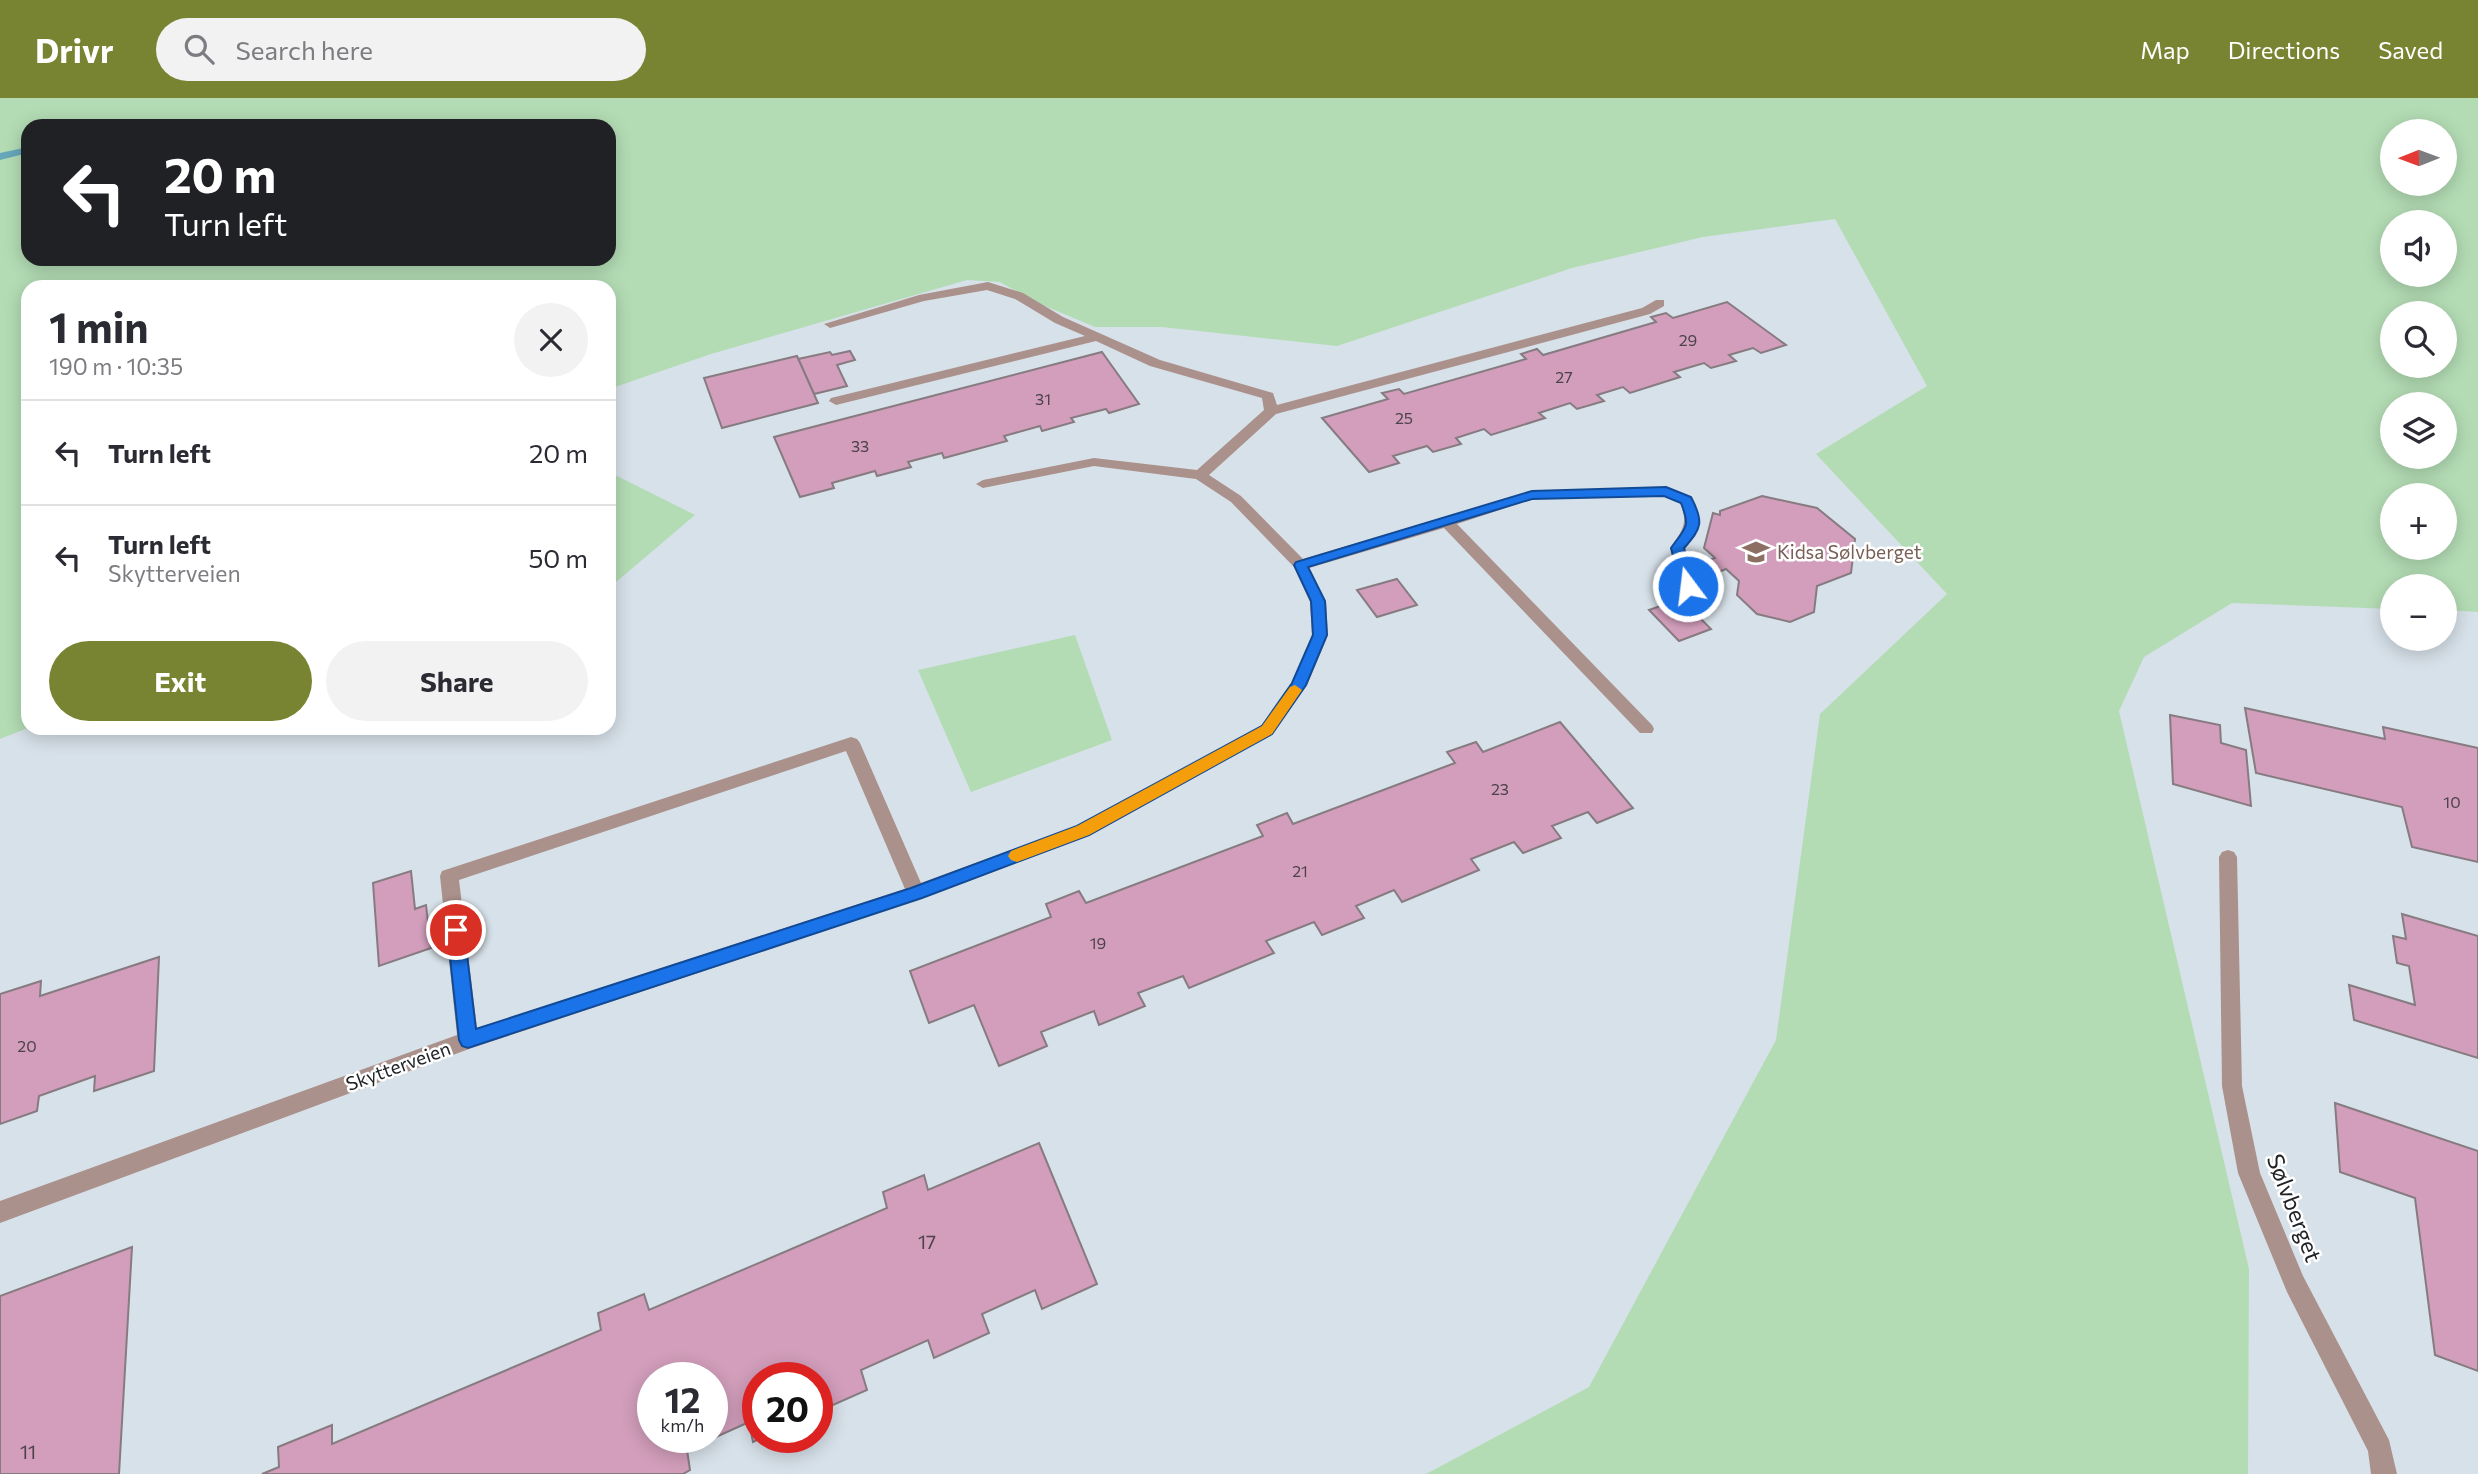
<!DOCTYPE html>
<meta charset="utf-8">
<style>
body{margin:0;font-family:Commissioner,sans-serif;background:#f2f2f3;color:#2b2b33;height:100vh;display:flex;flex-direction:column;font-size:26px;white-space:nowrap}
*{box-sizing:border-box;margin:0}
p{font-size:23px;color:#7c7c81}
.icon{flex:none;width:38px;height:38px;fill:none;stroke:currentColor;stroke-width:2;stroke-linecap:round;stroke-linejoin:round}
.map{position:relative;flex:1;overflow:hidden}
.side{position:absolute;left:21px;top:182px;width:595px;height:455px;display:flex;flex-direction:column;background:#fff;border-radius:21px;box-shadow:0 4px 18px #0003}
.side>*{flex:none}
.hud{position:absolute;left:21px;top:21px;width:595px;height:147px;border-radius:21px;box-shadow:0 4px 18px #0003;background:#202124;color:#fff;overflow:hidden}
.needle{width:46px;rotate:269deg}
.buttons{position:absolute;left:2380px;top:21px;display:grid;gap:14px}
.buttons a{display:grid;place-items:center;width:77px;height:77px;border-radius:50%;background:#fff;box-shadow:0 4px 18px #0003;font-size:35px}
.speed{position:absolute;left:637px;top:1264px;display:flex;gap:14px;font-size:35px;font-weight:700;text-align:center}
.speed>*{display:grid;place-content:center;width:91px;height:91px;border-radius:50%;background:#fff;box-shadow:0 4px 18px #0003;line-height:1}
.speed small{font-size:18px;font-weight:400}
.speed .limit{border:10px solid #d22;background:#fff;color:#111}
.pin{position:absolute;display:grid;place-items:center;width:60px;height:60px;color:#fff;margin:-30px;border:4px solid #fff;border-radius:50%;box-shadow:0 2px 7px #0007}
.me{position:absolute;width:77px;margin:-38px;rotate:345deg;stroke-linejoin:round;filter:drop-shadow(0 0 5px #0008)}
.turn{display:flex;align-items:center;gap:24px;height:147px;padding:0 28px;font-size:32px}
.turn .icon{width:91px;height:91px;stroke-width:2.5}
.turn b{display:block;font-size:49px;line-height:60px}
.round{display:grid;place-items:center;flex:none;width:74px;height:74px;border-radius:37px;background:#f2f2f3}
.headline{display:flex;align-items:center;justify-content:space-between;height:119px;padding:0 28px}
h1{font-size:42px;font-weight:700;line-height:52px}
.cta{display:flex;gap:14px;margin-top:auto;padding:14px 28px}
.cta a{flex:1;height:80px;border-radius:42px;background:#788431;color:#fff;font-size:28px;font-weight:700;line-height:80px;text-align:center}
.cta a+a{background:#f2f2f3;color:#2b2b33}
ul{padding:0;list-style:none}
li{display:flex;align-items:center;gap:21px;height:105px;padding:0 28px;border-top:2px solid #e1e1e2}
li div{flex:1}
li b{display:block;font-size:26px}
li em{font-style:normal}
header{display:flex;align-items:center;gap:42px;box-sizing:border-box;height:98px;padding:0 35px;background:#788431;color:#fff}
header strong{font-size:33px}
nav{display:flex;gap:38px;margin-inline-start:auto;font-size:24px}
.search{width:490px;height:63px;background:#f2f2f3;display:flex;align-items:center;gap:18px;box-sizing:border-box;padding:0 24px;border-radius:38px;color:#7c7c81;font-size:26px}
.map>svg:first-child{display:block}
.green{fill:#b3dcb4;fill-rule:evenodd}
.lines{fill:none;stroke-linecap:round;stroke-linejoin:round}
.stream{fill:#66a7ba;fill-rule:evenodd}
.building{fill:#d29ebb;stroke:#867b81;stroke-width:2;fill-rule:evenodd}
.minor{fill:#ab918b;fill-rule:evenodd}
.route{fill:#1a73e8;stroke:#114b97;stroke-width:2}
.slow{fill:#f59e0b}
.labels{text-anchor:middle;stroke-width:5;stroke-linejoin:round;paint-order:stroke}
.number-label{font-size:16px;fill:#4c424b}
.education-label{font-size:19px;fill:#785e54;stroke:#fff;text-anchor:start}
.street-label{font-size:19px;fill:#202326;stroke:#fff}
.near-number-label{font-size:19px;fill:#4c424b}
.near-street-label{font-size:23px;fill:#202326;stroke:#fff}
</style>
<header>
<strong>Drivr</strong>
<div class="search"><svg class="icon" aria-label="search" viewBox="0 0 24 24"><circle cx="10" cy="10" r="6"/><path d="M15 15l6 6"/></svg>Search here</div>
<nav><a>Map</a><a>Directions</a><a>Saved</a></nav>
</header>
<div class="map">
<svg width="2478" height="1376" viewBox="0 0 2478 1376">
<rect width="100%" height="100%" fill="#d7e1e9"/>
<!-- green -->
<g class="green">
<path d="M0,0h2478v514l-33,-2v-24h-53v23l-160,-6 -88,54 -25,54 130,558 -1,205h-822l163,-87 187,-347 44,-326 127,-120 -131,-140 111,-68 -92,-167 -132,18 -131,31 -235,78 -175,-19h-67l-62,-26 -33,-19 -33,-2 -256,74 -102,35v-102h-581v441l-28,11zM28,28h581v133h-581zM2392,33h53v53h-53zM2392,124h53v53h-53zM2392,215h53v53h-53zM2392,306h53v53h-53zM2392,397h53v53h-53z"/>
<polygon points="609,374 695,417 609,490"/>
<polygon points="1075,537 1112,642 971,694 918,572"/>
</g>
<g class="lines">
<!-- stream -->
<polygon class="stream" points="28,49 28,55 0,62 0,55"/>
</g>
<!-- building -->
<g class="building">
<polygon points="1727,204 1786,247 1761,255 1753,250 1729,257 1736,263 1711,270 1704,265 1674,274 1680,279 1630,295 1623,289 1597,297 1604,303 1577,311 1570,305 1539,315 1545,320 1491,337 1484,331 1456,340 1461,346 1433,354 1427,348 1393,358 1399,365 1369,374 1322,320 1388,301 1382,295 1399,291 1404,296 1526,261 1521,256 1537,251 1543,257 1656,224 1651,219 1666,215 1673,220"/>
<polygon points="850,253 855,262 837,267 847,288 814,296 798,261 830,254 832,257"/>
<polygon points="1102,254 1139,306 1109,315 1106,311 1071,320 1074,324 1042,333 1040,328 1004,338 1007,343 944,360 942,355 908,364 911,369 877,378 875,373 832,385 834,390 800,399 774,339"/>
<polygon points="797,258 818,305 722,330 704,280"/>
<polygon points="1762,398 1817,410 1855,441 1851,475 1817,488 1814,514 1790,524 1757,516 1737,497 1739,483 1726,471 1716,475 1704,464 1715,460 1704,450 1713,415 1720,417 1720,413"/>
<polygon points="1397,481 1417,507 1377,519 1357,492"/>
<polygon points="1681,501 1711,531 1679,543 1649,512"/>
<polygon points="2245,610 2385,641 2383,629 2478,650 2478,764 2412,749 2402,709 2256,675"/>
<polygon points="2170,617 2220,627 2221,645 2246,652 2251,708 2173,686"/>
<polygon points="1560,624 1633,710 1597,725 1588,714 1552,728 1561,740 1523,755 1514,744 1471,761 1479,772 1402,804 1394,792 1356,808 1364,820 1322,837 1314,824 1266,843 1274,855 1189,890 1183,878 1138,895 1145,908 1099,927 1094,913 1041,934 1047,948 999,968 974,907 929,925 910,873 1051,819 1046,806 1079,793 1086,805 1263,738 1257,727 1287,715 1293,726 1455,665 1447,654 1476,644 1483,654"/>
<polygon points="411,773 415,811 426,807 431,850 379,868 373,785"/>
<polygon points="2402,816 2478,838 2478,960 2354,922 2349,887 2415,907 2409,868 2397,865 2393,838 2406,841"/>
<polygon points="159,859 154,973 94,993 95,978 39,998 37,1013 0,1026 0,896 41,883 40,898"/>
<polygon points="2335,1005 2478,1053 2478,1273 2435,1257 2415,1100 2340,1074"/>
<path d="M1039,1045l58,141 -55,25 -7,-19 -53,24 7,19 -55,25 -6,-18 -67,30 6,20 -50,22v-35h-59v60h5l-10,5 -4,-20 -62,28 3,20 -7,4h-421l17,-7 -1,-20 54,-22v19l269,-114 -3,-17 46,-19 5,16 238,-102 -4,-16 41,-17 4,15zM653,1279h59v60h-59z"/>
<polygon points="132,1149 119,1376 0,1376 0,1198"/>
</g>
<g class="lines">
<!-- minor -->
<g class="minor">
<path d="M988,184l35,11 40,24 97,43 113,33 4,12 365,-97 14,-8h8v6l-14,8 -374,100 -67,61 32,21 62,63 229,-68 134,-4 25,10c12,21 9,34 -6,52l11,37 -8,5 -8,-5 -10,-38c12,-17 19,-24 10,-45l-16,-7 -131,3 -76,25 195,201 2,4 -2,4h-12l-196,-205 -135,40 17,34 2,33 -21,50 -34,49 -184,102 -166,62 -454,151 -469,174v-22l457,-166 -17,-159 2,-5 409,-134 6,2 3,4 61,140 156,-57 184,-100 31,-43 20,-48 -2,-33 -16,-35 -63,-65 -35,-23 -102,-13 -111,22 -7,-4 7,-4 111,-22 103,12 67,-60 -2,-12 -112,-32 -54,-25 -260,64 -7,-4 2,-3 254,-62 -30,-13 -40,-24 -28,-9 -63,11 -94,27 -6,-4 95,-29zM846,653l59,138 -428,139 -18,-148z"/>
<polygon points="2228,752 2234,754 2237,759 2242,988 2260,1075 2303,1178 2389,1342 2397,1376 2371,1376 2368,1353 2287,1194 2238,1075 2222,988 2219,759 2222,754"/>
</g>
</g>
<!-- route -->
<path class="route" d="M1666,389l25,10c13,25 11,31 -7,51l11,38 -2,3 -5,1 -7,-4 -10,-38c14,-20 20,-20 10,-45l-17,-7 -132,3 -224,68 17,34 2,34 -21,50 -34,49 -183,101 -167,63 -454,150 -6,-2 -3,-6 -12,-110 3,-5 6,-2 6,2 2,5 12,99 435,-141 166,-62 185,-100 30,-43 21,-48 -2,-34 -17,-36 2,-3 236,-71z"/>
<!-- slow -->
<polygon class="slow" points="1295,587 1302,592 1272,636 1089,737 1017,764 1011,762 1008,758 1011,753 1077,728 1262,628 1290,589"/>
<!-- icons -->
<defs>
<g id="school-bare" transform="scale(2.1)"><path d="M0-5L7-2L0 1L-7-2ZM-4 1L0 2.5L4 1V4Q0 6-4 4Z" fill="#8d6e63" stroke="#fff" stroke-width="2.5" paint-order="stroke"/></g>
</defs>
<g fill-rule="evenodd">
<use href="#school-bare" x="1756" y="454"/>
</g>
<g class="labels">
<!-- number labels -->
<g class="number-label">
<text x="1688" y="248">29</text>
<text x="1564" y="285">27</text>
<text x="1043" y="307">31</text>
<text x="1404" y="326">25</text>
<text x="860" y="354">33</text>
<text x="1500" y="697">23</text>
<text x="2452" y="710">10</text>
<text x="1300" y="779">21</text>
<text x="1098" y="851">19</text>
<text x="27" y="954">20</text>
</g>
<!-- education labels -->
<g class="education-label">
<text x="1777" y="461">Kidsa Sølvberget</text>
</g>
<!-- street labels -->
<g class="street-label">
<text transform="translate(398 968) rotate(-20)" y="7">Skytterveien</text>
</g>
<!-- near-number labels -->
<g class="near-number-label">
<text x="927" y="1151">17</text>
<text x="28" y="1361">11</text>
</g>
<!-- near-street labels -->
<g class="near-street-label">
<text transform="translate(2294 1110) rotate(69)" y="8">Sølvberget</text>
</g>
</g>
</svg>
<div class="buttons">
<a><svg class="needle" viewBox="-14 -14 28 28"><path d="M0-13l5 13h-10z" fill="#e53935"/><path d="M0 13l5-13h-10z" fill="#7c7c81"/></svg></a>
<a><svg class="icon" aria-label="sound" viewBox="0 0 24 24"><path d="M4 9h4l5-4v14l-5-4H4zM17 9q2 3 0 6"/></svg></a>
<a><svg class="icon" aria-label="search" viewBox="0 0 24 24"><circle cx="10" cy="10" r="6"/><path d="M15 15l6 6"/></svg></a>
<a><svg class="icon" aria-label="layers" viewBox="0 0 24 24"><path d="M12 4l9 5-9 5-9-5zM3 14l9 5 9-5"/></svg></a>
<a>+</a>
<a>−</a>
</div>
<div class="speed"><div>12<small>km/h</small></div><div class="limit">20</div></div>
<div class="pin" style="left:456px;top:832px;background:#d93025"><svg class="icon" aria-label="arrive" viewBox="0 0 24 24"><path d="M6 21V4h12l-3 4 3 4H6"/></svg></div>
<svg class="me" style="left:1688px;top:488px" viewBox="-20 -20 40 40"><circle r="17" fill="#1a73e8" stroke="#fff" stroke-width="3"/><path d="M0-11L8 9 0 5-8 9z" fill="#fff"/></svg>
<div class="hud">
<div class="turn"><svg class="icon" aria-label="left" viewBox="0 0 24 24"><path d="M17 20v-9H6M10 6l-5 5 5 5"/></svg><div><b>20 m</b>Turn left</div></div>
</div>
<section class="side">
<div class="headline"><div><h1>1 min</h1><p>190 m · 10:35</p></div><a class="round"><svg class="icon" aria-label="close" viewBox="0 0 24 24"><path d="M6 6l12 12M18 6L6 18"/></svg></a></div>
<ul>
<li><svg class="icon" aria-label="left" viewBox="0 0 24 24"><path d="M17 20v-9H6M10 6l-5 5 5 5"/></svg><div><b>Turn left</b></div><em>20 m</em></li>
<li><svg class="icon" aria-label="left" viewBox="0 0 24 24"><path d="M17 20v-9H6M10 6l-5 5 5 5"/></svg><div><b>Turn left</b><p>Skytterveien</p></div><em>50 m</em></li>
</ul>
<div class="cta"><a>Exit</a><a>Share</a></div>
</section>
</div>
